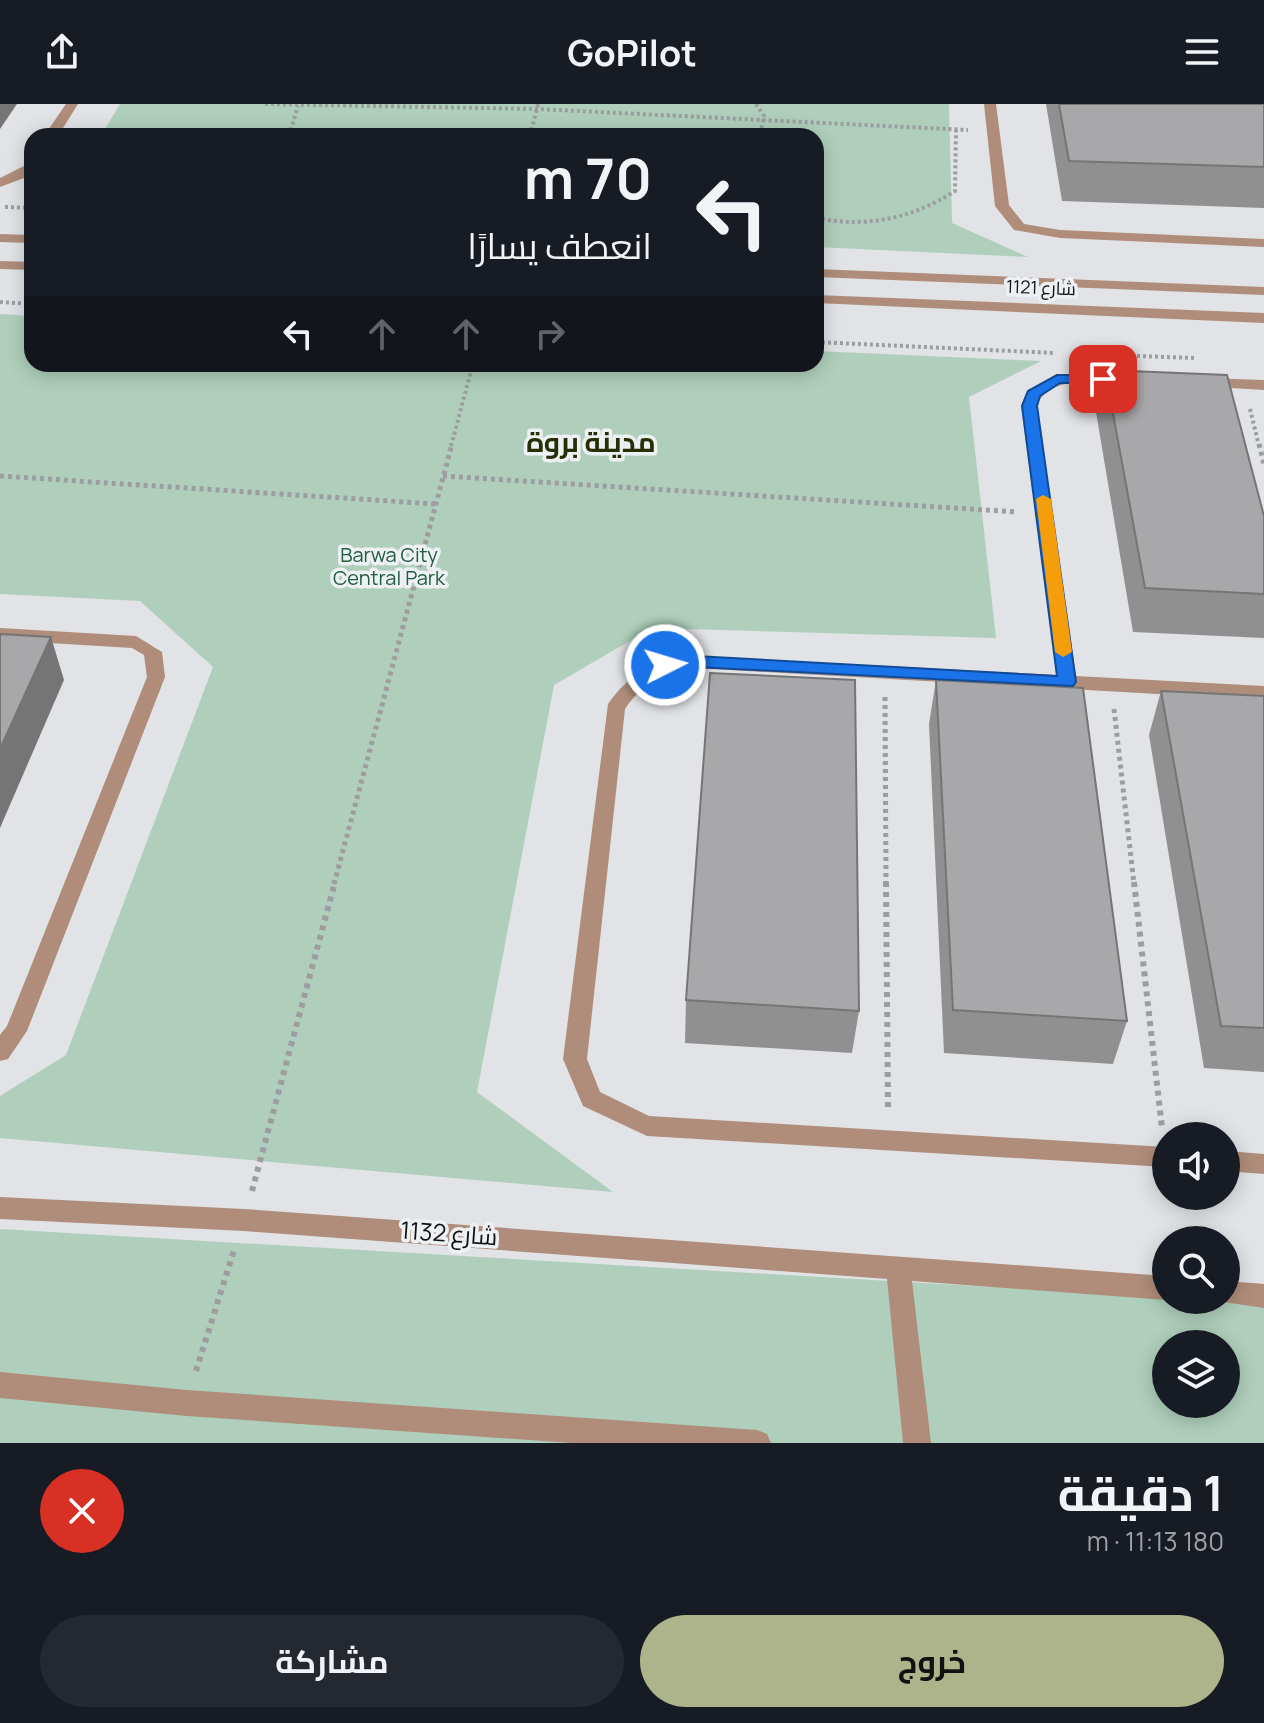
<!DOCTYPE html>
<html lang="ar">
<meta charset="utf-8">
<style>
body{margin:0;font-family:Manrope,Cairo,sans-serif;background:#242831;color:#f1f3f6;direction:rtl;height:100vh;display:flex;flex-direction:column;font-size:30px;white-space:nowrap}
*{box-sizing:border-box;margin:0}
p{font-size:26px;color:#9ea1a6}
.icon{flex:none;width:44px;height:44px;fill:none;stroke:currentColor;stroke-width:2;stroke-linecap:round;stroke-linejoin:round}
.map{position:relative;height:1339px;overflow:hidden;direction:ltr}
.sheet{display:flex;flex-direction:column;background:#171b24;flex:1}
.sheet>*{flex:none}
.top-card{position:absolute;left:24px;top:24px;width:800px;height:244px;border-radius:24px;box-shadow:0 4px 20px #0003;direction:rtl;background:#171b24;color:#f1f3f6;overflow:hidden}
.controls{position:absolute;left:1152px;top:1018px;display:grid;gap:16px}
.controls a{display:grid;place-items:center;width:88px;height:88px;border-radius:50%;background:#171b24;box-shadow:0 4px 20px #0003;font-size:40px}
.pin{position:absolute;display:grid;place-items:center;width:68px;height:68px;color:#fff;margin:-34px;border-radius:16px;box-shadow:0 4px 12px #0006}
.me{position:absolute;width:88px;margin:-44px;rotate:85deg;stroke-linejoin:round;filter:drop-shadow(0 0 6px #0008)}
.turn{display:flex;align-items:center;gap:28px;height:168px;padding:0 40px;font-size:36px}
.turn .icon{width:104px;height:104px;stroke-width:2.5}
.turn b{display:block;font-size:56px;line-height:68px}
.lanes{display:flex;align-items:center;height:76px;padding:0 40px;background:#0003;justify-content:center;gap:40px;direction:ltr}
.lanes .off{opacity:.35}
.round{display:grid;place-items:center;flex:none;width:84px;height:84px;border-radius:42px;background:#242831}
.overview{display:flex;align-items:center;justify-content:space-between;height:136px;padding:0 40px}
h1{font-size:48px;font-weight:700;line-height:60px}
.primary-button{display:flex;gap:16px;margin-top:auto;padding:16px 40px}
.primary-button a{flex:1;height:92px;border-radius:48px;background:#adb38b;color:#111;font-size:32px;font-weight:700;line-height:92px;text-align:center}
.primary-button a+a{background:#242831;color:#f1f3f6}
header{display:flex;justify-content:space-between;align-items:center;height:104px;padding:0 40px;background:#171b24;font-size:36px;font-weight:700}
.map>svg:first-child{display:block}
.green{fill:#afcfbc;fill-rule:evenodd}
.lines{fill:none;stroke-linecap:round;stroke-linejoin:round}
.path-far2{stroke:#9c9da0;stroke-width:4;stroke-dasharray:3 3;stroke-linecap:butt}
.path-far1{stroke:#9c9da0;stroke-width:5;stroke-dasharray:4 4;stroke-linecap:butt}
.path{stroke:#9c9da0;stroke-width:6;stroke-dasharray:5 5;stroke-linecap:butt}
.minor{fill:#af8d7a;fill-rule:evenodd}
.wall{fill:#909091}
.shaded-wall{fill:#767576}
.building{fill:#a8a7a9;stroke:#767576;stroke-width:2}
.route{fill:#1a73e8;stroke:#114b97;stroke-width:2}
.slow{fill:#f59e0b}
.labels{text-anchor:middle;stroke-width:7;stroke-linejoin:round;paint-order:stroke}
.far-street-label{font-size:18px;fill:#121314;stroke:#eef1f3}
.park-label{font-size:20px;fill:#205d41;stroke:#eef1f3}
.near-street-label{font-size:24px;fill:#121314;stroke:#eef1f3}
.district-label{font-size:28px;font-weight:bold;fill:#282f06;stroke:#eef1f3}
</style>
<header><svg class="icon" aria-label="menu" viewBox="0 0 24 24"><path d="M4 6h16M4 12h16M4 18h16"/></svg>GoPilot<svg class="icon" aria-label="share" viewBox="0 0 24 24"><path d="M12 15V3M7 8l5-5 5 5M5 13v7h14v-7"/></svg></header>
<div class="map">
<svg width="1264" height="1339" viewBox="0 0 1264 1339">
<rect width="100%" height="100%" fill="#e1e3e6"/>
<!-- green -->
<g class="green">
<polygon points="120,0 949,0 952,119 1028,153 816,143 816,32 101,32"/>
<polygon points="0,210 32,212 32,260 816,260 816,247 1041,257 969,293 996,534 652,524 554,581 477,988 613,1088 0,1034 0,992 66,951 213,563 140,497 0,490"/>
<path d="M0,1125l1264,74v140h-1264zM1166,1240h60v60h-60z"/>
</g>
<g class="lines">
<!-- path-far2 -->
<g class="path-far2">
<polyline points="265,0 537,5 968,26"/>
<polyline points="756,0 764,12 760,32"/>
<polyline points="289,32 298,2"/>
<polyline points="530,32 538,0"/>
<polyline points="5,103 32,104"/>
<path d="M816,114c51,10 95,1 139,-27l1,-61"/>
<polyline points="0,198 32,200"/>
<polyline points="816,238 1055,249"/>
<polyline points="1137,252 1195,254"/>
<polyline points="1250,305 1259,342"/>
<polyline points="451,342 473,260"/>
</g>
<!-- path-far1 -->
<g class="path-far1">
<polyline points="1259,340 1264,360"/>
<polyline points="0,372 436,400"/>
<polyline points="443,372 1017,408"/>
<polyline points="885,593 886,780"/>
<polyline points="1114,605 1134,780"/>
<polyline points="334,780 452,340"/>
</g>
<!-- path -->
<g class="path">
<polyline points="886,778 888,1007"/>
<polyline points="1134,778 1162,1024"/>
<polyline points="252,1087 335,778"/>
<polyline points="196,1267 235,1143"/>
</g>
<!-- minor -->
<g class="minor">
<polygon points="66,0 78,0 58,32 44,32"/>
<polygon points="984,0 996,0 1009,101 1024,120 1060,126 1264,135 1264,143 1060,134 1014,126 995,102"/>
<polygon points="32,58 32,71 0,83 0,74"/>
<polygon points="0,130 32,131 32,139 0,138"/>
<polygon points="0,157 32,158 32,166 0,165"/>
<polygon points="816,165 1264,183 1264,191 816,173"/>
<polygon points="816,191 1264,209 1264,219 816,199"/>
<path d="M1057,270l71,1 8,5 -8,5c-28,-1 -80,-12 -91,21l39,270 188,10v14l-569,-32c-30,5 -53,15 -70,41l-38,350 13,33 49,24 517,31v20l-519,-31 -64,-30 -20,-47 45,-355c22,-32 49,-43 87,-48l362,19 -36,-269 6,-15z"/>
<polygon points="1204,274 1264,276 1264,286 1198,282 1198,276"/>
<polygon points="0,524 136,532 162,548 165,573 27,927 8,955 0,957 0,931 7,922 147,573 144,551 132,544 0,536"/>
<polygon points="1226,1047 1264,1050 1264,1070 1226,1067"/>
<polygon points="0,1093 244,1105 1166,1172 1166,1196 912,1177 931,1339 903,1339 887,1175 244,1127 0,1115"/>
<polygon points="1226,1177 1264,1180 1264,1204 1217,1197 1226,1196"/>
<polygon points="0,1268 187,1286 757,1326 767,1330 771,1339 571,1339 187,1312 0,1294"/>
</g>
</g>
<!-- wall -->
<g class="wall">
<polygon points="1046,0 1264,0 1264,104 1062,97"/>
<polygon points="1105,266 1264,412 1264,534 1133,528 1096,308"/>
<polygon points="936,576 1127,917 1113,960 944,949 929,620"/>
<polygon points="1161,587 1264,592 1264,968 1204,964 1149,631"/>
<polygon points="686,896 859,907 852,949 685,939"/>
</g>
<!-- shaded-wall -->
<g class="shaded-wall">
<polygon points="0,0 17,0 0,25"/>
<polygon points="51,533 64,576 0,724 0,645"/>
</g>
<!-- building -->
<g class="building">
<polygon points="1059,0 1264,0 1264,63 1069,57"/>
<polygon points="1105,266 1227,271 1264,412 1264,490 1145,484"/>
<polygon points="0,530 51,533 0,645"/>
<polygon points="710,569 855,576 859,907 686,896"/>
<polygon points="936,576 1083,584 1127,917 953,906"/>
<polygon points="1161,587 1264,592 1264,924 1221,922"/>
</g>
<!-- route -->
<polygon class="route" points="1057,271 1103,271 1110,275 1103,279 1060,279 1040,292 1037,302 1076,578 1073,582 695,563 659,566 659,557 695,552 1057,572 1022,302 1028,287"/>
<!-- slow -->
<polygon class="slow" points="1043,391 1051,395 1072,548 1063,553 1055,548 1036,395"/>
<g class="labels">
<!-- far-street labels -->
<g class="far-street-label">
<text transform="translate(1041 184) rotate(2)" y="6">شارع 1121</text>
</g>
<!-- park labels -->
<g class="park-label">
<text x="389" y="458">Barwa City<tspan x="389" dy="23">Central Park</tspan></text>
</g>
<!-- near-street labels -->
<g class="near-street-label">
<text transform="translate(449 1130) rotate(4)" y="8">شارع 1132</text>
</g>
<!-- district labels -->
<g class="district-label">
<text x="591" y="348">مدينة بروة</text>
</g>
</g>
</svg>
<div class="controls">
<a><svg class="icon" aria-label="sound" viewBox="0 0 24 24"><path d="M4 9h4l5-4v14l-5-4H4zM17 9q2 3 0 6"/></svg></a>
<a><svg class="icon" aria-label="search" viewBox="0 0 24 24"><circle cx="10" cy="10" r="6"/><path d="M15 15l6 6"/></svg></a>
<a><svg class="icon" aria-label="layers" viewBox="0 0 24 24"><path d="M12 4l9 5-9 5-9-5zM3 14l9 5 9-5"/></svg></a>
</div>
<div class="pin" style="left:1103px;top:275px;background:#d93025"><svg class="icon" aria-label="arrive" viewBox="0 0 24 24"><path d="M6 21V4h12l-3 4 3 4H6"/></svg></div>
<svg class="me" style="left:665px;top:561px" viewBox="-20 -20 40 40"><circle r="17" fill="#1a73e8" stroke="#fff" stroke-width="3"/><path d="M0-11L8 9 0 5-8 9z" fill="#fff"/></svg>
<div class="top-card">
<div class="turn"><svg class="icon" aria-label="left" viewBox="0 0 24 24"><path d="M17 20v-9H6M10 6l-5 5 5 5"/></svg><div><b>70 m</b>انعطف يسارًا</div></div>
<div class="lanes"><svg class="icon" aria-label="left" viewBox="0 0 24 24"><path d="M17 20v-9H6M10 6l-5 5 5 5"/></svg><svg class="icon off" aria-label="ahead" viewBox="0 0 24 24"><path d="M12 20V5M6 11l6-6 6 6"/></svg><svg class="icon off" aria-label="ahead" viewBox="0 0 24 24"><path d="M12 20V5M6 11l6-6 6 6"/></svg><svg class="icon off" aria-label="right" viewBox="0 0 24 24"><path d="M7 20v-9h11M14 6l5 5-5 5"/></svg></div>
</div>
</div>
<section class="sheet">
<div class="overview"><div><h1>1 دقيقة</h1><p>180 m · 11:13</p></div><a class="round" style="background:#d93025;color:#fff"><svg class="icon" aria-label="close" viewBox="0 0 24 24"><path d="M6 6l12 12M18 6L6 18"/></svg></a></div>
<div class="primary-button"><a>خروج</a><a>مشاركة</a></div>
</section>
